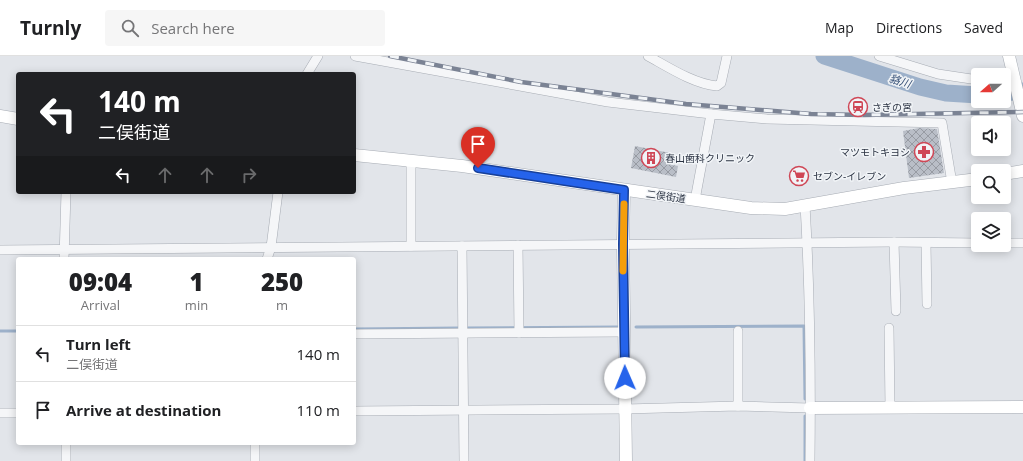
<!DOCTYPE html>
<meta charset="utf-8">
<style>
body{margin:0;font-family:"Open Sans","Noto Sans JP",sans-serif;background:#f6f6f6;color:#202124;height:100vh;display:flex;flex-direction:column;font-size:15px;white-space:nowrap}
*{box-sizing:border-box;margin:0}
p{font-size:13px;color:#757577}
.icon{flex:none;width:22px;height:22px;fill:none;stroke:currentColor;stroke-width:2;stroke-linecap:round;stroke-linejoin:round}
.map{position:relative;flex:1;overflow:hidden}
.drawer{position:absolute;left:16px;top:201px;width:340px;height:188px;display:flex;flex-direction:column;background:#fff;border-radius:4px;box-shadow:0 2px 10px #0003}
.drawer>*{flex:none}
.top-card{position:absolute;left:16px;top:16px;width:340px;height:122px;border-radius:4px;box-shadow:0 2px 10px #0003;background:#202124;color:#fff;overflow:hidden}
.needle{width:26px;rotate:249deg}
.controls{position:absolute;left:971px;top:12px;display:grid;gap:8px}
.controls a{display:grid;place-items:center;width:40px;height:40px;border-radius:4px;background:#fff;box-shadow:0 2px 10px #0003;font-size:20px}
.pin{position:absolute;display:grid;place-items:center;width:34px;height:34px;color:#fff;margin:-41px -17px;border-radius:50% 50% 50% 0;rotate:-45deg;box-shadow:0 0 4px #0007}
.pin .icon{rotate:45deg}
.me{position:absolute;width:44px;margin:-22px;rotate:359deg;stroke-linejoin:round;filter:drop-shadow(0 0 3px #0008)}
.turn{display:flex;align-items:center;gap:14px;height:84px;padding:0 16px;font-size:18px}
.turn .icon{width:52px;height:52px;stroke-width:2.5}
.turn b{display:block;font-size:28px;line-height:34px}
.lanes{display:flex;align-items:center;height:38px;padding:0 16px;background:#0003;justify-content:center;gap:20px;direction:ltr}
.lanes .off{opacity:.35}
.eta{display:flex;justify-content:space-evenly;align-items:center;height:68px;text-align:center}
.eta b{font-size:24px;font-weight:800;line-height:28px}
ul{padding:0;list-style:none}
li{display:flex;align-items:center;gap:12px;height:56px;padding:0 16px;border-top:1px solid #e0e0e0}
li div{flex:1}
li b{display:block;font-size:15px}
li em{font-style:normal}
header{display:flex;align-items:center;gap:24px;box-sizing:border-box;height:56px;padding:0 20px;background:#fff;border-bottom:1px solid #e0e0e0}
header strong{font-size:19px}
nav{display:flex;gap:22px;margin-inline-start:auto;font-size:14px}
.search{width:280px;height:36px;background:#f6f6f6;display:flex;align-items:center;gap:10px;box-sizing:border-box;padding:0 14px;border-radius:4px;color:#757577;font-size:15px}
.map>svg:first-child{display:block}
.lines{fill:none;stroke-linecap:round;stroke-linejoin:round}
.stream{stroke:#9db1ca;stroke-width:3}
.river{stroke:#9db1ca;stroke-width:17}
.building{fill:url(#building-cross-hatch)}
.street-casing{stroke:#a7acb4;stroke-width:10}
.secondary-casing{stroke:#a7acb4;stroke-width:13}
.street{stroke:#f5f6f8;stroke-width:9}
.secondary{stroke:#fff;stroke-width:12}
.rail-casing{stroke:#7b8394;stroke-width:4.5}
.rail{stroke:#f1f4f7;stroke-width:3;stroke-dasharray:9;stroke-linecap:butt}
.route-casing{stroke:#184099;stroke-width:10}
.route{stroke:#2563eb;stroke-width:7}
.slow{stroke:#f59e0b;stroke-width:7}
.labels{text-anchor:middle;stroke-width:3;stroke-linejoin:round;paint-order:stroke}
.poi-label{font-size:10px;fill:#2a3242;stroke:#f1f4f7;text-anchor:start}
.street-label{font-size:10px;fill:#2a3242;stroke:#f1f4f7}
.water-label{font-size:11px;font-style:italic;fill:#344f76;stroke:#f1f4f7}
</style>
<header>
<strong>Turnly</strong>
<div class="search"><svg class="icon" aria-label="search" viewBox="0 0 24 24"><circle cx="10" cy="10" r="6"/><path d="M15 15l6 6"/></svg>Search here</div>
<nav><a>Map</a><a>Directions</a><a>Saved</a></nav>
</header>
<div class="map">
<svg width="1023" height="405" viewBox="0 0 1023 405">
<defs>
<pattern id="building-cross-hatch" width="8" height="8" patternUnits="userSpaceOnUse"><rect width="8" height="8" fill="#b9bec7"/><path d="M0 0l8 8M0 8l8-8" fill="none" stroke="#979ba3"/></pattern>
</defs>
<rect width="100%" height="100%" fill="#e2e5ea"/>
<g class="lines">
<!-- stream -->
<g class="stream">
<polyline points="636,271 804,270 805,343"/>
<polyline points="466,272 618,271"/>
<polyline points="354,273 460,272"/>
<polyline points="0,275 18,275"/>
<polyline points="805,360 805,405"/>
</g>
<!-- river -->
<g class="river">
<polyline points="824,0 920,31 946,37 978,39"/>
<polyline points="1004,37 1023,35"/>
</g>
</g>
<!-- building -->
<g class="building">
<polygon points="919,72 937,73 944,117 909,122 903,75"/>
<polygon points="635,90 670,97 668,108 678,110 676,121 631,112"/>
</g>
<g class="lines">
<!-- street casing -->
<g class="street-casing">
<g id="street">
<polyline points="355,0 608,46 711,58"/>
<path d="M648,0c20,11 46,28 69,30l4,-3 6,-27"/>
<polyline points="879,0 938,18 978,24"/>
<polyline points="307,18 318,0"/>
<polyline points="411,105 411,190"/>
<polyline points="695,144 711,58 767,63 942,67 952,127"/>
<path d="M805,149c5,85 6,171 5,256"/>
<polyline points="894,186 896,255"/>
<polyline points="926,187 927,248"/>
<polyline points="1004,187 1023,187"/>
<polyline points="518,189 519,277"/>
<polyline points="462,190 464,405"/>
<polyline points="0,194 894,186 978,187"/>
<polyline points="64,203 66,136"/>
<polyline points="267,203 271,191 278,136"/>
<polyline points="889,272 890,352"/>
<polyline points="354,278 624,276"/>
<polyline points="738,350 738,275"/>
<polyline points="354,355 625,353 738,350 810,352"/>
<polyline points="0,357 18,357"/>
<polyline points="66,387 66,405"/>
<polyline points="255,387 255,405"/>
</g>
</g>
<!-- secondary casing -->
<g class="secondary-casing">
<g id="secondary">
<polyline points="1009,0 1023,60"/>
<polyline points="0,60 18,63"/>
<polyline points="354,99 462,110 751,152 785,153 904,132 978,123"/>
<polyline points="1004,118 1023,115"/>
<polyline points="624,134 623,188 626,405"/>
<polyline points="810,352 1023,351"/>
</g>
</g>
<!-- street -->
<use href="#street" class="street"/>
<!-- secondary -->
<use href="#secondary" class="secondary"/>
<!-- rail casing -->
<g class="rail-casing">
<polyline id="rail" points="390,0 521,26 686,48 811,58 864,59 1023,56"/>
</g>
<!-- rail -->
<use href="#rail" class="rail"/>
</g>
<g class="lines">
<!-- route casing -->
<g class="route-casing">
<polyline id="route" points="478,112 624,134 623,188 625,322"/>
</g>
<!-- route -->
<use href="#route" class="route"/>
<!-- slow -->
<polyline class="slow" points="623,215 624,148"/>
</g>
<!-- icons -->
<defs>
<g id="station-ring" transform="scale(1)"><circle r="9.5" fill="#f1f4f7" stroke="#cf4756" stroke-width="1.5"/><path d="M-3-6H3Q5-6 5-4V2Q5 4 3 4L4.5 6H3L1.5 4h-3L-3 6H-4.5L-3 4Q-5 4-5 2V-4Q-5-6-3-6ZM-3.5-4v3h7v-3ZM-3.5 1v1.5H-2V1ZM2 1v1.5H3.5V1Z" fill="#cf4756"/></g>
<g id="pharmacy-ring" transform="scale(1)"><circle r="9.5" fill="#f1f4f7" stroke="#cf4756" stroke-width="1.5"/><path d="M-2-6h4v4h4v4h-4v4h-4v-4h-4v-4h4Z" fill="#cf4756"/></g>
<g id="building-ring" transform="scale(1)"><circle r="9.5" fill="#f1f4f7" stroke="#cf4756" stroke-width="1.5"/><path d="M-4-6H4V6H1V3H-1V6H-4ZM-2.5-4.3h1.7v1.8h-1.7ZM.8-4.3h1.7v1.8H.8ZM-2.5-1h1.7V.8h-1.7ZM.8-1h1.7V.8H.8Z" fill="#cf4756"/></g>
<g id="supermarket-ring" transform="scale(1)"><circle r="9.5" fill="#f1f4f7" stroke="#cf4756" stroke-width="1.5"/><path d="M-6-5.5h2.5l.6 2H6L4.5 2H-2.5L-4.4-4H-6ZM-1.5 3.2a1.3 1.3 0 1 0 .1 0ZM3 3.2a1.3 1.3 0 1 0 .1 0Z" fill="#cf4756"/></g>
</defs>
<g fill-rule="evenodd">
<use href="#station-ring" x="858" y="51"/>
<use href="#pharmacy-ring" x="924" y="96"/>
<use href="#building-ring" x="651" y="102"/>
<use href="#supermarket-ring" x="799" y="120"/>
</g>
<g class="labels">
<!-- poi labels -->
<g class="poi-label">
<text x="872" y="55">さぎの宮</text>
<text x="910" y="100" text-anchor="end">マツモトキヨシ</text>
<text x="665" y="106">春山歯科クリニック</text>
<text x="813" y="124">セブン-イレブン</text>
</g>
<!-- street labels -->
<g class="street-label">
<text transform="translate(666 140) rotate(8)" y="4">二俣街道</text>
</g>
<!-- water labels -->
<g class="water-label">
<text transform="translate(900 25) rotate(18)" y="4">貉川</text>
</g>
</g>
</svg>
<div class="controls">
<a><svg class="needle" viewBox="-14 -14 28 28"><path d="M0-13l5 13h-10z" fill="#e53935"/><path d="M0 13l5-13h-10z" fill="#757577"/></svg></a>
<a><svg class="icon" aria-label="sound" viewBox="0 0 24 24"><path d="M4 9h4l5-4v14l-5-4H4zM17 9q2 3 0 6"/></svg></a>
<a><svg class="icon" aria-label="search" viewBox="0 0 24 24"><circle cx="10" cy="10" r="6"/><path d="M15 15l6 6"/></svg></a>
<a><svg class="icon" aria-label="layers" viewBox="0 0 24 24"><path d="M12 4l9 5-9 5-9-5zM3 14l9 5 9-5"/></svg></a>
</div>
<div class="pin" style="left:478px;top:112px;background:#d93025"><svg class="icon" aria-label="arrive" viewBox="0 0 24 24"><path d="M6 21V4h12l-3 4 3 4H6"/></svg></div>
<svg class="me" style="left:625px;top:322px" viewBox="-20 -20 40 40"><circle r="19" fill="#fff"/><path d="M0-13L10 11 0 6-10 11z" fill="#2563eb"/></svg>
<div class="top-card">
<div class="turn"><svg class="icon" aria-label="left" viewBox="0 0 24 24"><path d="M17 20v-9H6M10 6l-5 5 5 5"/></svg><div><b>140 m</b>二俣街道</div></div>
<div class="lanes"><svg class="icon" aria-label="left" viewBox="0 0 24 24"><path d="M17 20v-9H6M10 6l-5 5 5 5"/></svg><svg class="icon off" aria-label="ahead" viewBox="0 0 24 24"><path d="M12 20V5M6 11l6-6 6 6"/></svg><svg class="icon off" aria-label="ahead" viewBox="0 0 24 24"><path d="M12 20V5M6 11l6-6 6 6"/></svg><svg class="icon off" aria-label="right" viewBox="0 0 24 24"><path d="M7 20v-9h11M14 6l5 5-5 5"/></svg></div>
</div>
<section class="drawer">
<div class="eta">
<div><b>09:04</b><p>Arrival</p></div>
<div><b>1</b><p>min</p></div>
<div><b>250</b><p>m</p></div>
</div>
<ul>
<li><svg class="icon" aria-label="left" viewBox="0 0 24 24"><path d="M17 20v-9H6M10 6l-5 5 5 5"/></svg><div><b>Turn left</b><p>二俣街道</p></div><em>140 m</em></li>
<li><svg class="icon" aria-label="arrive" viewBox="0 0 24 24"><path d="M6 21V4h12l-3 4 3 4H6"/></svg><div><b>Arrive at destination</b></div><em>110 m</em></li>
</ul>
</section>
</div>
